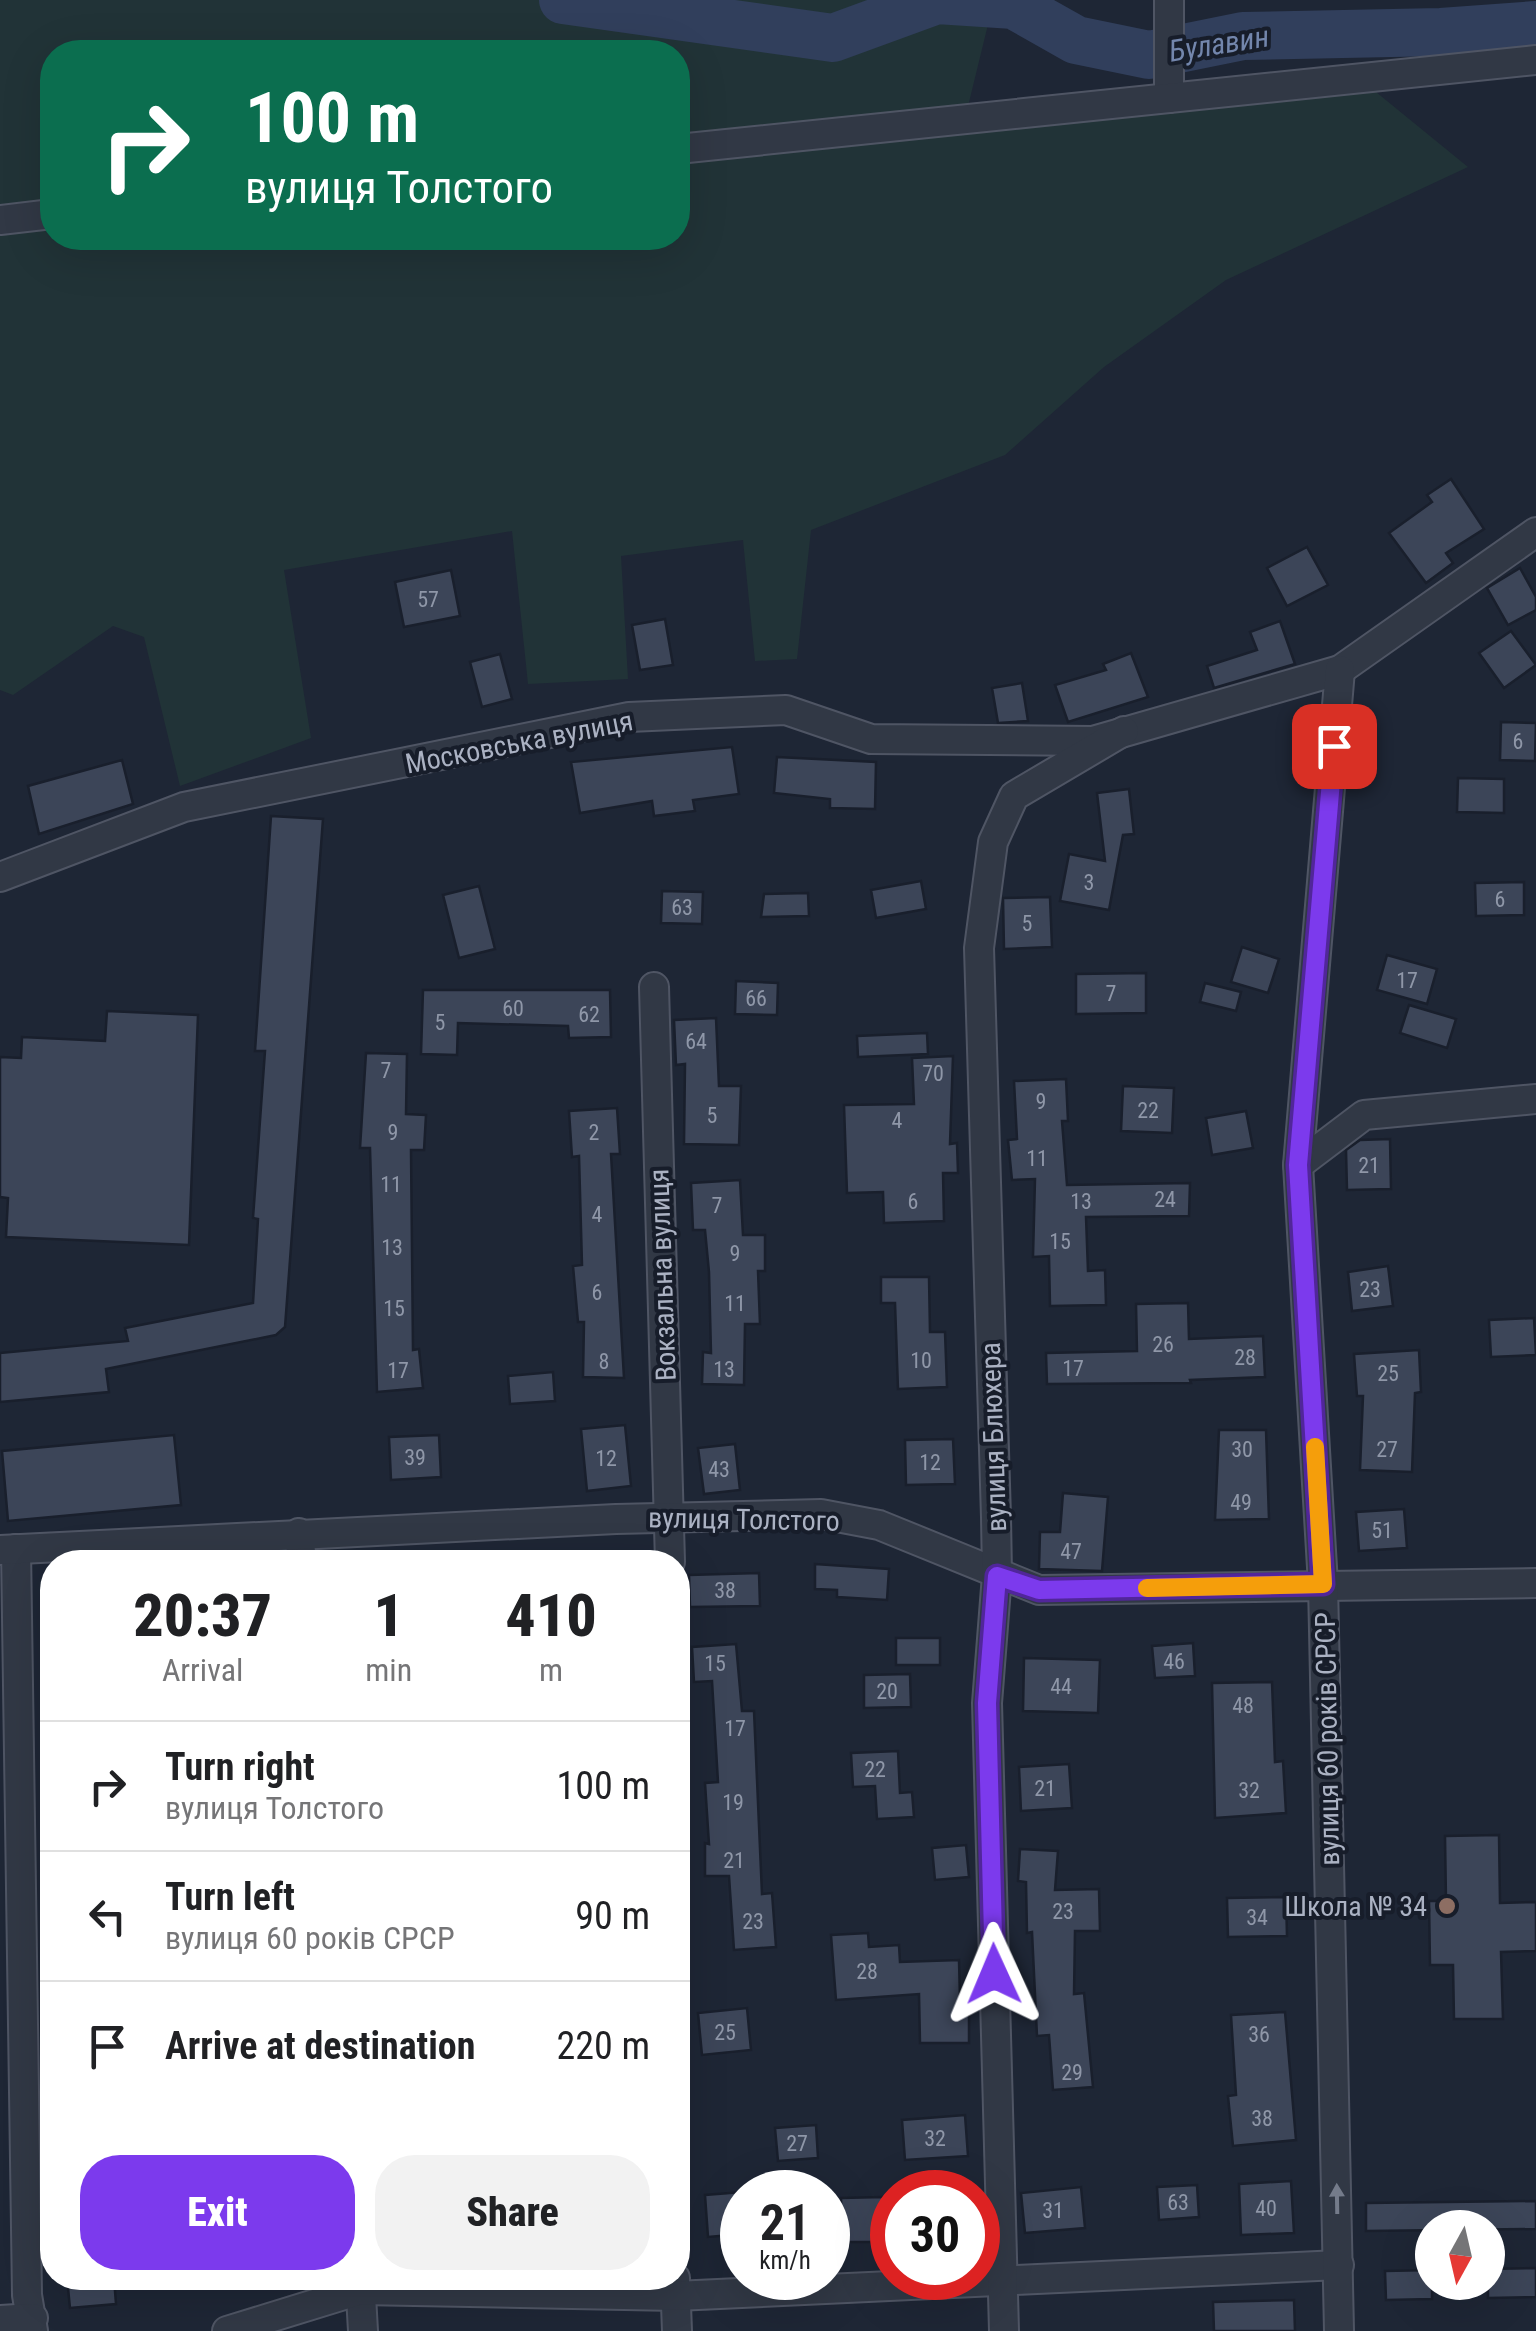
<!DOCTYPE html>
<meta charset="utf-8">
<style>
body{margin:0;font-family:"Roboto Condensed",sans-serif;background:#f2f2f2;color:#202124;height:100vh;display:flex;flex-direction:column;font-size:38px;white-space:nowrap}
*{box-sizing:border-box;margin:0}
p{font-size:32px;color:#757577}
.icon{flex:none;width:55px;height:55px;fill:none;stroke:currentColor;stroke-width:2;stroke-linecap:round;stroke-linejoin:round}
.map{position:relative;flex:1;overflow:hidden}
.panel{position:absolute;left:40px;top:1550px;width:650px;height:740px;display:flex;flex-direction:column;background:#fff;border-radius:40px;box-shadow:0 10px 40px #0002}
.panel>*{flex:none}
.guide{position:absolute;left:40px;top:40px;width:650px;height:210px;border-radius:40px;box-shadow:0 10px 40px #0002;background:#0b6e4f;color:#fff;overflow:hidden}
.needle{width:65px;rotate:188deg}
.buttons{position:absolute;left:1415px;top:2210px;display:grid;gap:20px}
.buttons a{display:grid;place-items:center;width:90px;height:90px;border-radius:50%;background:#fff;box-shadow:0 10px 40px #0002;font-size:50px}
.speed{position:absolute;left:720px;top:2170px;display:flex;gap:20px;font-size:50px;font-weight:700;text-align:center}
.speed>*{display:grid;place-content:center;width:130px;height:130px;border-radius:50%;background:#fff;box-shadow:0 10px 40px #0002;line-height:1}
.speed small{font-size:25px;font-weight:400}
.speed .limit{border:15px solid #d22;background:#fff;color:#111}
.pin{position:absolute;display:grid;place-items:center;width:85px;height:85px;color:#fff;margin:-42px;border-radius:20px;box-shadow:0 5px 15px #0006}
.me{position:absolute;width:110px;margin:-55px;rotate:359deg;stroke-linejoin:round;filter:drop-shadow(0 0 8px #0008)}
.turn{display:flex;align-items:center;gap:35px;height:210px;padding:0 40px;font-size:45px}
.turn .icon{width:130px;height:130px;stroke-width:2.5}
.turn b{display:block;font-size:70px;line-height:85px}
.eta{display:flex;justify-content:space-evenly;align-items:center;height:170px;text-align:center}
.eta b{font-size:60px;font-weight:800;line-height:70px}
.button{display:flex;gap:20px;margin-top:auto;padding:20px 40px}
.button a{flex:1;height:115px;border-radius:40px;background:#7c3aed;color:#fff;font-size:40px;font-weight:800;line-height:115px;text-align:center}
.button a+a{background:#f2f2f2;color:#202124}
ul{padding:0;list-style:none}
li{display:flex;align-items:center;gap:30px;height:130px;padding:0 40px;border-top:2px solid #e0e0e0}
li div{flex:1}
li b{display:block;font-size:38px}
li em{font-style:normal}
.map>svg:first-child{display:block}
.green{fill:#213337;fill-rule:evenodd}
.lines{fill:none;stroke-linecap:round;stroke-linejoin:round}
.river{stroke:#313f5c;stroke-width:48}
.building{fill:#3c4558;stroke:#191f2c;stroke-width:2.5}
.minor-casing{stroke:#4f5564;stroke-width:32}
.minor{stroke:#313845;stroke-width:28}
.oneway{fill:#747b8a}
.route-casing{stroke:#51269a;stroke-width:25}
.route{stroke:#7c3aed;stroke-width:18}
.slow{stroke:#f59e0b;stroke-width:18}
.education-dot{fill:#8d6e63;stroke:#171d2a;stroke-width:4}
.labels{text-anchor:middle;stroke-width:8;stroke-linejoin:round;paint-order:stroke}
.number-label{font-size:22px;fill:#8f97a8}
.street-label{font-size:28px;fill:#abb2c3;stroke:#171d2a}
.poi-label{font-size:28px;fill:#abb2c3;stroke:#171d2a;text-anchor:end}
.water-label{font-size:30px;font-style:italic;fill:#7386ac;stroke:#171d2a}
</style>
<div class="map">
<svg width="1536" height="2331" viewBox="0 0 1536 2331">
<rect width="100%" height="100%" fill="#1e2635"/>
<!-- green -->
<path class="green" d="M0,0h994l-33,135 415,-43 92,75 -242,113 -122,87 -99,88 -194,75 -14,129 -42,2 -12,-121 -122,16 7,123 -100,5 -16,-153 -228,39 27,168 -131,48 -36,-149 -31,-11 -100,69 -13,-5zM52,52h626v186h-626z"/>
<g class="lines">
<!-- river -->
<polyline class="river" points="563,0 833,38 937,0 1014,5 1076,40 1149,55 1243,36 1441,32 1536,25"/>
</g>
<!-- building -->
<g class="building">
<polygon points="1451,479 1484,529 1446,553 1453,563 1426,583 1389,533 1432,502 1427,495"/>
<polygon points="1307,547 1328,585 1287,606 1267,568"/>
<polygon points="1520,568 1536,597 1536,610 1508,625 1487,588"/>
<polygon points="451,570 460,616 404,627 395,582"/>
<polygon points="665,619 673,665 640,670 632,625"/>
<polygon points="1280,621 1295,664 1214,688 1207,666 1257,650 1250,632"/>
<polygon points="1511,631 1536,665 1504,688 1479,653"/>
<polygon points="1131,653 1148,697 1068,722 1055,685 1106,670 1103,664"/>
<polygon points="500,654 512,699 482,707 470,662"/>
<polygon points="1022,683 1028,721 998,723 992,688"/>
<polygon points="1501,722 1536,723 1535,761 1500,760"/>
<polygon points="732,747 739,794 693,800 695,811 654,816 652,801 580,813 571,762"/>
<polygon points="777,757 876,762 875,809 830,808 830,799 774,793"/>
<polygon points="122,760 133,804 39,834 28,786"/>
<polygon points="1458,778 1504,779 1504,813 1457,812"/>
<polygon points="1129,789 1134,834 1123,835 1109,910 1060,901 1069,854 1105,861 1097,793"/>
<polygon points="271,816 323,819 285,1327 276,1335 106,1369 109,1392 0,1402 0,1353 128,1341 125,1328 253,1303 258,1219 253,1218 265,1051 255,1051"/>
<polygon points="921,881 926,909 876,918 871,890"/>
<polygon points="1524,882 1524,915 1476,916 1475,883"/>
<polygon points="479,886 495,949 459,958 443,895"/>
<polygon points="662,891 703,892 702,924 661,923"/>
<polygon points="808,893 809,916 761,917 764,894"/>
<polygon points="1050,897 1052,947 1004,949 1003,898"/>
<polygon points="1242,947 1279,959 1268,993 1231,982"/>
<polygon points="1387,955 1437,969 1427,1004 1377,990"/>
<polygon points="1146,973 1146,1013 1076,1014 1076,974"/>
<polygon points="736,981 778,983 777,1015 735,1014"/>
<polygon points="1205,983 1241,992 1236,1011 1200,1002"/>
<polygon points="423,990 610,990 611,1037 569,1038 568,1026 458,1023 457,1055 421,1054"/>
<polygon points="1409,1005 1456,1019 1447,1048 1400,1033"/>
<polygon points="107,1011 198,1015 189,1245 6,1237 8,1198 0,1197 0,1057 21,1058 22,1037 105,1041"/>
<polygon points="716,1018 719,1086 741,1086 739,1145 684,1144 685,1064 676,1065 674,1020"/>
<polygon points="927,1033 928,1054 858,1057 857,1036"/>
<polygon points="366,1053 407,1054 406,1114 426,1115 424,1150 411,1150 413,1350 419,1349 423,1388 377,1392 370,1148 360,1148"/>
<polygon points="953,1056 950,1144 957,1143 958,1173 943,1173 944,1221 884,1223 883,1192 847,1193 844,1105 914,1104 912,1058"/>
<polygon points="1066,1079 1068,1121 1062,1121 1067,1185 1190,1183 1189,1216 1086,1217 1088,1271 1105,1270 1106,1305 1050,1306 1049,1256 1033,1257 1035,1179 1012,1180 1008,1140 1017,1139 1014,1081"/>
<polygon points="1123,1086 1174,1088 1172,1133 1121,1131"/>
<polygon points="617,1108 620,1154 611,1154 624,1378 583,1377 584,1322 578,1322 573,1266 582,1265 579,1156 572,1157 569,1111"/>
<polygon points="1246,1111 1253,1148 1212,1155 1206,1118"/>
<polygon points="1390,1139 1391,1189 1347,1190 1346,1150 1360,1140"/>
<polygon points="740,1180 743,1235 765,1235 765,1271 758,1271 760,1324 745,1324 744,1385 702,1384 703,1352 711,1353 709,1272 705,1230 693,1230 691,1183"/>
<polygon points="1388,1266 1393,1306 1352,1311 1348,1272"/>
<polygon points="881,1277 929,1277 930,1332 945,1332 947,1387 898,1389 895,1303 881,1303"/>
<polygon points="1188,1303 1189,1339 1263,1336 1265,1377 1190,1380 1191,1383 1047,1384 1046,1353 1137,1351 1136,1304"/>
<polygon points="1534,1318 1536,1355 1491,1357 1489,1320"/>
<polygon points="1419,1350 1421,1392 1415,1393 1412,1472 1360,1470 1363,1396 1357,1396 1354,1354"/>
<polygon points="553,1372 555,1401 510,1404 508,1376"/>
<polygon points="625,1425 631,1486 587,1491 581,1429"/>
<polygon points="1219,1430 1266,1430 1269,1519 1215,1520"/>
<polygon points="174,1435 181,1505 8,1521 2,1451"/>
<polygon points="439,1435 441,1477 391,1480 389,1437"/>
<polygon points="953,1439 955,1484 906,1485 905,1440"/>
<polygon points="735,1444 740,1490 704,1494 698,1448"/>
<polygon points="1063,1493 1108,1497 1102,1571 1039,1569 1040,1532 1060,1532"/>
<polygon points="1404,1509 1407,1548 1359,1551 1356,1512"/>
<polygon points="815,1564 889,1569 887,1600 837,1597 837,1590 815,1589"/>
<polygon points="759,1573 760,1606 690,1607 689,1575"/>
<rect x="896" y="1638" width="44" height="27"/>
<polygon points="1193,1643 1195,1676 1155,1678 1152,1646"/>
<polygon points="736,1644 742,1711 754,1711 762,1894 772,1893 776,1947 734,1950 729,1876 705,1876 705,1843 709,1844 705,1783 718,1782 712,1681 694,1682 692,1647"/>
<polygon points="1024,1658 1100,1660 1098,1713 1023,1711"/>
<polygon points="910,1674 911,1707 864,1708 864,1675"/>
<polygon points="1272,1682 1275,1762 1283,1761 1286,1813 1215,1818 1212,1683"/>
<polygon points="898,1751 900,1793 912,1792 914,1817 877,1819 875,1786 853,1787 851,1753"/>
<polygon points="1069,1764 1072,1808 1021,1811 1019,1767"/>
<polygon points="1499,1835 1500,1903 1536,1902 1536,1951 1501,1952 1503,2019 1454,2019 1453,1965 1430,1965 1429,1901 1446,1901 1445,1836"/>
<polygon points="966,1845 969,1877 935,1880 932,1848"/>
<polygon points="1020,1849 1058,1851 1055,1890 1099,1889 1100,1931 1075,1931 1074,1994 1084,1993 1093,2087 1053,2090 1049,2035 1037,2036 1032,1932 1027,1933 1026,1882 1018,1881"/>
<polygon points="1286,1897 1287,1936 1228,1937 1227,1898"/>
<polygon points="868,1933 869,1947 899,1945 900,1962 959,1960 960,1999 969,1999 969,2043 920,2043 919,1994 836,2000 831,1935"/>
<polygon points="747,2008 751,2050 702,2055 698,2013"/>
<polygon points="1285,2012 1296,2140 1233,2146 1228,2096 1236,2095 1231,2015"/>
<polygon points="965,2115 968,2156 905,2160 902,2120"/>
<polygon points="816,2125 818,2158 778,2161 775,2128"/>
<polygon points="1291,2181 1294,2233 1241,2235 1239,2184"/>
<polygon points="1197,2185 1199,2217 1159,2220 1157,2187"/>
<polygon points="1081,2187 1085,2228 1025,2233 1021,2193"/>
<polygon points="742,2192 742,2234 708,2237 705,2195"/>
<polygon points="883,2197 884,2242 842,2242 841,2198"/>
<polygon points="1536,2201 1536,2229 1366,2231 1366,2203"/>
<polygon points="1536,2268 1536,2297 1488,2298 1488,2269"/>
<polygon points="1432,2270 1432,2299 1386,2300 1385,2271"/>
<polygon points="67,2278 114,2278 116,2304 70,2308"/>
<polygon points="1294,2300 1295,2331 1214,2331 1213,2302"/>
</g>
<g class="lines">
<!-- minor casing -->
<g class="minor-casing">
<g id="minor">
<polyline points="1169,0 1169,98"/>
<polyline points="678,149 1536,60"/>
<polyline points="0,220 52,214"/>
<polyline points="0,877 184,807 629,717 786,710 871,739 1093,741 1340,670 1536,532"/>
<polyline points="654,987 670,1562"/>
<polyline points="1298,1165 1364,1115 1536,1099"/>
<polyline points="299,1533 302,1562"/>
<polyline points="16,1549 27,2295 33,2331"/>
<polyline points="0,1550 616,1519 821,1514 879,1525 1039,1590 1536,1583"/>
<polyline points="360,2278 363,2331"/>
<polyline points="675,2278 677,2331"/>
<polyline points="0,2320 33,2318"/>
<polyline points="227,2331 360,2290 676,2296 1339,2265"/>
<polyline points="1004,2331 987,1703 997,1575 996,1517 979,948 993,842 1014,796 1124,731"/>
<polyline points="1339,2331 1323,1584 1298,1165 1340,670"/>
</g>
</g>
<!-- minor -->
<use href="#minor" class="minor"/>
</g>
<!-- one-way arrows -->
<defs><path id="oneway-solid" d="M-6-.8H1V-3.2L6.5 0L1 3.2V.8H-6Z" transform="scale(2.5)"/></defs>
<use class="oneway" href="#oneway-solid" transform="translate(1337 2199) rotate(-91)"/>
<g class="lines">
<!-- route casing -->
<g class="route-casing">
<polyline id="route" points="994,1974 987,1703 997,1576 1039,1590 1323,1584 1298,1165 1334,746"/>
</g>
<!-- route -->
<use href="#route" class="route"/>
<!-- slow -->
<polyline class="slow" points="1147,1588 1323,1584 1315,1447"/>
</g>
<!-- markers -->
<circle class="education-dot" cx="1447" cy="1906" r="10"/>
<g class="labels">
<!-- number labels -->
<g class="number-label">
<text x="428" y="607">57</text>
<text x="1518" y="749">6</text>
<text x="1089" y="890">3</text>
<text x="1500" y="907">6</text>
<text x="682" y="915">63</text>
<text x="1027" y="931">5</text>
<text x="1407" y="988">17</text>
<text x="1111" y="1001">7</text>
<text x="756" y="1006">66</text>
<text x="513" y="1016">60</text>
<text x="589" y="1022">62</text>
<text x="440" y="1030">5</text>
<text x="696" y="1049">64</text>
<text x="386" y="1078">7</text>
<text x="933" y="1081">70</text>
<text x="1041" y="1109">9</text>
<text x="1148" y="1118">22</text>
<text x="712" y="1123">5</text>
<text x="897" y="1128">4</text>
<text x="393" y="1140">9</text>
<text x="594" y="1140">2</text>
<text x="1037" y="1166">11</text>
<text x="1369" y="1173">21</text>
<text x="391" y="1192">11</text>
<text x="1165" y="1207">24</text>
<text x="913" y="1209">6</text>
<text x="1081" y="1209">13</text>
<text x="717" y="1213">7</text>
<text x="597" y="1222">4</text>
<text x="1060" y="1249">15</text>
<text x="392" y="1255">13</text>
<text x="735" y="1261">9</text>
<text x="1370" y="1297">23</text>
<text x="597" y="1300">6</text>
<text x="735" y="1311">11</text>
<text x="394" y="1316">15</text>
<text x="1163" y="1352">26</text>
<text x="1245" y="1365">28</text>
<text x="921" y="1368">10</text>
<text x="604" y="1369">8</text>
<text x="1073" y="1376">17</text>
<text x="724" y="1377">13</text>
<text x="398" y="1378">17</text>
<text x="1388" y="1381">25</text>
<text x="1242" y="1457">30</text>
<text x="1387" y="1457">27</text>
<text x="415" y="1465">39</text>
<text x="606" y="1466">12</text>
<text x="930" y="1470">12</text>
<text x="719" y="1477">43</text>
<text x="1241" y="1510">49</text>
<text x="1382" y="1538">51</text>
<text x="1071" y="1559">47</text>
<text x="725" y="1598">38</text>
<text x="1174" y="1669">46</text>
<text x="715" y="1671">15</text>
<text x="1061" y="1694">44</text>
<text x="887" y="1699">20</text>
<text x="1243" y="1713">48</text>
<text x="735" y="1736">17</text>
<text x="875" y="1777">22</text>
<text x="1045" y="1796">21</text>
<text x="1249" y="1798">32</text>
<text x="733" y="1810">19</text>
<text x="734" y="1868">21</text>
<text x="1063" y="1919">23</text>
<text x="1257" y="1925">34</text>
<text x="753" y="1929">23</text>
<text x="867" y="1979">28</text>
<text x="725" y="2040">25</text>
<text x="1259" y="2042">36</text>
<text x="1072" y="2080">29</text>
<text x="1262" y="2126">38</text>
<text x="935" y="2146">32</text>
<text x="797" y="2151">27</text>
<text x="1178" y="2210">63</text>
<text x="1266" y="2216">40</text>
<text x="1053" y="2218">31</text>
</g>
<!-- street labels -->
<g class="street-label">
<text transform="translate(519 742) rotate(-11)" y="10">Московська вулиця</text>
<text transform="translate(662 1275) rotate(-92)" y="10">Вокзальна вулиця</text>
<text transform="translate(993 1437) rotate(-92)" y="10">вулиця Блюхера</text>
<text transform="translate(744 1519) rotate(1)" y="10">вулиця Толстого</text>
<text transform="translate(1327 1739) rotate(-91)" y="10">вулиця 60 років СРСР</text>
</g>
<!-- poi labels -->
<g class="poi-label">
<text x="1427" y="1916">Школа № 34</text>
</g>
<!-- water labels -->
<g class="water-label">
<text transform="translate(1219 44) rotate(-9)" y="10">Булавин</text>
</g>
</g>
</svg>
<div class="buttons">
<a><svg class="needle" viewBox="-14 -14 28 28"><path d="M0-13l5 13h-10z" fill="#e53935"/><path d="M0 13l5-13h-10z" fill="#757577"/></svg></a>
</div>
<div class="speed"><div>21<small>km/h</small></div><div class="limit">30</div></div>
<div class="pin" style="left:1334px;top:746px;background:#d93025"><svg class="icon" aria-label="arrive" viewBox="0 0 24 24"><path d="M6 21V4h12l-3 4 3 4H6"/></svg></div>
<svg class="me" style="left:994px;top:1974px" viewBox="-20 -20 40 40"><path d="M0-17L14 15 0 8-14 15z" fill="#7c3aed" stroke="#fff" stroke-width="4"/></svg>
<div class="guide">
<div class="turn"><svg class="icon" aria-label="right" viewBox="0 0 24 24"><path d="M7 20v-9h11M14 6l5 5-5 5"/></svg><div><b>100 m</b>вулиця Толстого</div></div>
</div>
<section class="panel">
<div class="eta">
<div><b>20:37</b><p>Arrival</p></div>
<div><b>1</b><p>min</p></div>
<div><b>410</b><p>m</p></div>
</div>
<ul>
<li><svg class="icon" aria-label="right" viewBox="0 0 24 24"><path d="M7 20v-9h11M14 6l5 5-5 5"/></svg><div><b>Turn right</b><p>вулиця Толстого</p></div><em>100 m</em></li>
<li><svg class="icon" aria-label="left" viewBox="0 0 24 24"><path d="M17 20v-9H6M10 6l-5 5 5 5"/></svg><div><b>Turn left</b><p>вулиця 60 років СРСР</p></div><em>90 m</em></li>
<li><svg class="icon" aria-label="arrive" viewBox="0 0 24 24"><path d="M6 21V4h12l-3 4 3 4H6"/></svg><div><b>Arrive at destination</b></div><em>220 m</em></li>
</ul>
<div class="button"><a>Exit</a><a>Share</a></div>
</section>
</div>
